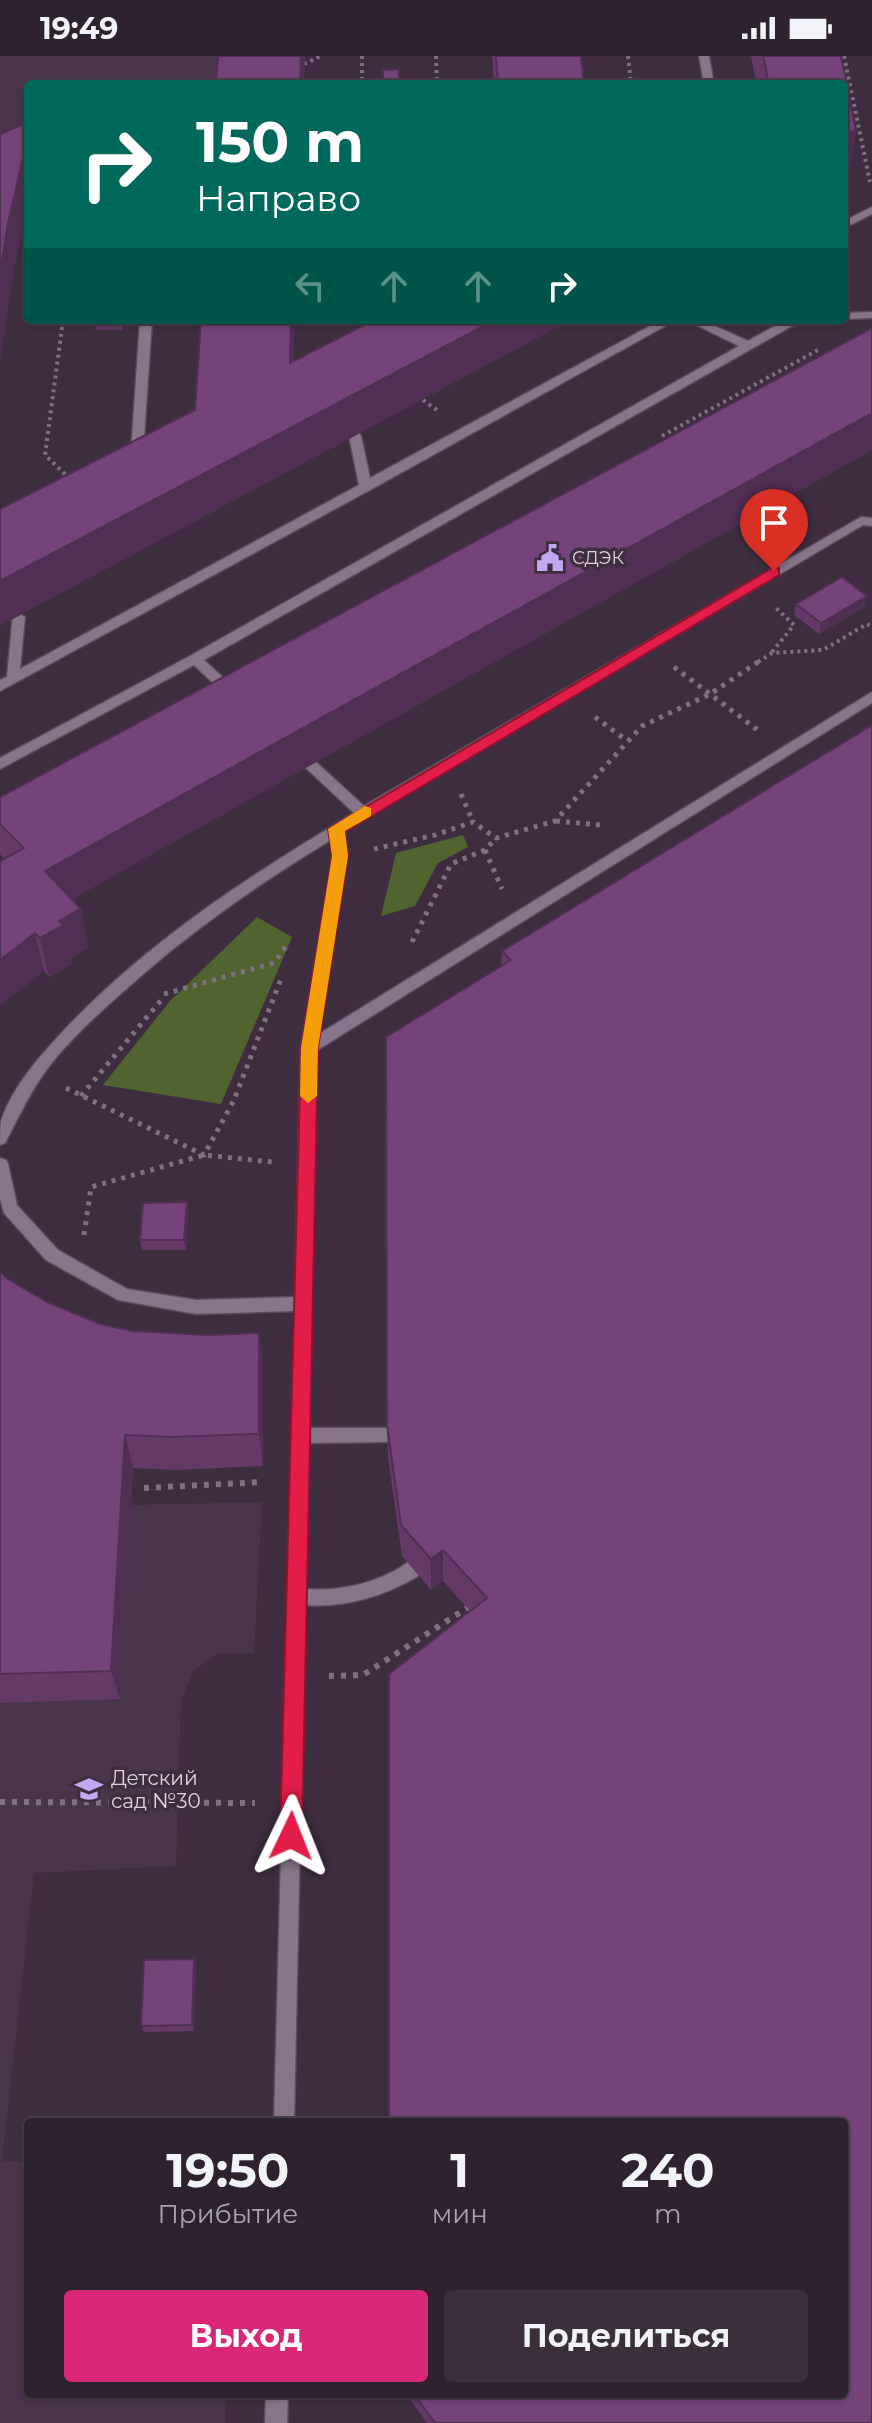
<!DOCTYPE html>
<html lang="ru">
<meta charset="utf-8">
<style>
body{margin:0;font-family:Montserrat,sans-serif;background:#3b2f3c;color:#f1f3f6;height:100vh;display:flex;flex-direction:column;font-size:30px;white-space:nowrap}
*{box-sizing:border-box;margin:0}
p{font-size:26px;color:#a7a4ab}
.icon{flex:none;width:44px;height:44px;fill:none;stroke:currentColor;stroke-width:2;stroke-linecap:round;stroke-linejoin:round}
.map{position:relative;flex:1;overflow:hidden}
.drawer{position:absolute;left:24px;top:2062px;width:824px;height:280px;display:flex;flex-direction:column;background:#2f2230;border-radius:8px;box-shadow:0 2px 6px #0004,0 0 0 2px #4a3f4c}
.drawer>*{flex:none}
.guide{position:absolute;left:24px;top:24px;width:824px;height:244px;border-radius:8px;box-shadow:0 2px 6px #0004,0 0 0 2px #4a3f4c;background:#00695c;color:#fff;overflow:hidden}
.pin{position:absolute;display:grid;place-items:center;width:68px;height:68px;color:#fff;margin:-82px -34px;border-radius:50% 50% 50% 0;rotate:-45deg;box-shadow:0 0 8px #0007}
.pin .icon{rotate:45deg}
.me{position:absolute;width:88px;margin:-44px;rotate:2deg;stroke-linejoin:round;filter:drop-shadow(0 0 6px #0008)}
.turn{display:flex;align-items:center;gap:28px;height:168px;padding:0 40px;font-size:36px}
.turn .icon{width:104px;height:104px;stroke-width:2.5}
.turn b{display:block;font-size:56px;line-height:68px}
.lanes{display:flex;align-items:center;height:76px;padding:0 40px;background:#0003;justify-content:center;gap:40px;direction:ltr}
.lanes .off{opacity:.35}
.eta{display:flex;justify-content:space-evenly;align-items:center;height:136px;text-align:center}
.eta b{font-size:48px;font-weight:700;line-height:56px}
.primary-button{display:flex;gap:16px;margin-top:auto;padding:16px 40px}
.primary-button a{flex:1;height:92px;border-radius:8px;background:#db2777;color:#fff;font-size:32px;font-weight:700;line-height:92px;text-align:center}
.primary-button a+a{background:#3b2f3c;color:#f1f3f6}
.status{display:flex;justify-content:space-between;align-items:center;height:56px;padding:0 40px;background:#2f2230;direction:ltr}
.status svg{height:22px;fill:currentColor}
.map>svg:first-child{display:block}
.built{fill:#4a354c}
.green{fill:#51632f}
.lines{fill:none;stroke-linecap:round;stroke-linejoin:round}
.service-casing{stroke:#594b5a;stroke-width:3}
.path-far2{stroke:#807180;stroke-width:4;stroke-dasharray:3 4;stroke-linecap:butt}
.path-far1{stroke:#807180;stroke-width:5;stroke-dasharray:4 6;stroke-linecap:butt}
.path{stroke:#807180;stroke-width:6;stroke-dasharray:5 7;stroke-linecap:butt}
.service{fill:#88758a;fill-rule:evenodd}
.wall{fill:#653a68}
.shaded-wall{fill:#522f55}
.building{fill:#754379;stroke:#522f55;stroke-width:2}
.route{fill:#e11d48;stroke:#92132f;stroke-width:2}
.slow{fill:#f59e0b}
.labels{text-anchor:middle;stroke-width:7;stroke-linejoin:round;paint-order:stroke}
.far-poi-label{font-size:18px;fill:#ded3de;stroke:#3f2e40;text-anchor:start}
.poi-label{font-size:20px;fill:#ded3de;stroke:#3f2e40;text-anchor:start}
</style>
<div class="status"><b>19:49</b><svg viewBox="0 0 49 12"><path d="M0 12V9h3v3zM5 12V6h3v6zM10 12V3h3v9zM15 12V0h3v12zM26 1h20v11H26zM47 4h2v5h-2z"/></svg></div>
<div class="map">
<svg width="872" height="2367" viewBox="0 0 872 2367">
<rect width="100%" height="100%" fill="#3f2e40"/>
<!-- built -->
<g class="built">
<polygon points="0,0 268,0 205,28 28,28 28,106 0,118"/>
<polygon points="0,1375 85,1406 133,1412 131,1449 262,1446 254,1597 218,1598 194,1614 181,1645 176,1810 34,1817 2,2105 28,2105 28,2338 226,2338 225,2367 0,2367"/>
</g>
<!-- green -->
<g class="green">
<polygon points="463,779 468,791 438,807 415,850 381,860 396,797"/>
<polygon points="257,861 292,881 221,1048 103,1029 170,945"/>
</g>
<g class="lines">
<!-- service casing -->
<g class="service-casing">
<g id="service">
<polygon points="699,0 709,0 714,28 704,28"/>
<polygon points="872,151 872,158 844,172 844,165"/>
<polygon points="872,256 872,262 844,263 844,257"/>
<polygon points="140,264 152,264 143,397 137,401 131,397"/>
<polygon points="661,264 676,264 370,434 0,635 0,624 7,621 13,558 18,557 25,561 20,613 359,429 349,380 351,377 359,377 361,380 370,422"/>
<polygon points="686,264 702,264 748,285 782,266 810,264 790,271 204,604 239,636 239,642 229,642 194,609 0,713 0,702 190,600 739,290"/>
<path d="M861,461l11,1v8l-9,-1 -520,307 4,24 -28,178 553,-342v11l-556,348 -7,377h79l6,2 2,5 -2,5 -6,2 -80,1 -3,146c30,2 60,-3 87,-17 13,-6 24,-17 38,-22l6,2 3,6c-5,9 -15,14 -24,20 -34,19 -71,30 -110,27l-11,517h-20l21,-811 -99,3 -78,-14 -72,-40 -42,-47 -4,-14v-41l6,2 2,4 9,41 41,45 69,39 69,11 99,-3 6,-249 32,-192 -2,-16c-73,44 -144,94 -207,151 -27,24 -55,49 -77,78 -17,23 -29,49 -42,74l-5,2c0,-7 0,-17 1,-24 12,-36 41,-67 66,-94 83,-87 185,-153 287,-214l-48,-45 -2,-3 2,-3h10l48,44z"/>
<polygon points="266,2338 288,2338 287,2367 265,2367"/>
</g>
</g>
<!-- path-far2 -->
<g class="path-far2">
<polyline points="362,0 362,28"/>
<polyline points="436,0 437,28"/>
<polyline points="628,0 631,28"/>
<polyline points="844,0 870,126"/>
<polyline points="304,8 321,0"/>
<polyline points="63,264 45,399 70,423"/>
<polyline points="363,264 366,275"/>
<polyline points="423,344 437,354"/>
<polyline points="662,380 818,294"/>
<polyline points="772,596 794,569 775,551"/>
<polyline points="758,606 772,597 823,594 867,568 872,571"/>
</g>
<!-- path-far1 -->
<g class="path-far1">
<polyline points="674,611 759,675"/>
<polyline points="595,661 626,684"/>
<polyline points="461,738 473,766"/>
<polyline points="556,765 601,769"/>
<polyline points="374,793 435,779 473,766 496,782 555,765 642,670 710,638 761,604"/>
<polyline points="485,794 502,833"/>
<polyline points="412,886 451,808 485,794 496,782"/>
<polyline points="164,938 274,907 287,889"/>
<polyline points="66,1032 204,1099 234,1044 281,923"/>
<polyline points="81,1040 162,943"/>
<polyline points="84,1179 91,1131 204,1099 272,1106"/>
</g>
<!-- path -->
<g class="path">
<polyline points="144,1432 263,1426"/>
<polyline points="329,1620 363,1619 470,1550"/>
<polyline points="0,1746 255,1747"/>
</g>
<!-- service -->
<use href="#service" class="service"/>
</g>
<!-- wall -->
<g class="wall">
<polygon points="492,0 581,0 584,28 494,28"/>
<polygon points="751,0 841,0 856,74 850,115 844,28 756,28"/>
<polygon points="95,264 123,264 122,274 96,274"/>
<polygon points="872,272 872,394 72,843 81,853 88,892 70,902 72,908 49,921 44,915 4,803 0,798 0,741"/>
<polygon points="796,548 865,551 819,578 794,559"/>
<polygon points="872,669 872,2367 427,2367 406,2338 844,2338 470,1555 443,1525 431,1534 402,1500 388,1402 387,1369 501,910 502,895"/>
<polygon points="187,1146 188,1156 186,1194 142,1194 140,1184"/>
<polygon points="0,1216 8,1223 47,1246 100,1268 133,1275 208,1279 259,1277 263,1311 263,1410 176,1414 133,1412 120,1643 0,1647"/>
<polygon points="194,1903 196,1910 194,1975 144,1976 141,1970"/>
</g>
<!-- shaded-wall -->
<g class="shaded-wall">
<polygon points="301,0 305,0 304,28 300,28"/>
<polygon points="856,74 850,115 844,118 844,80"/>
<polygon points="28,80 28,151 15,208 0,306 0,218 8,167"/>
<polygon points="291,264 295,264 292,348 290,307"/>
<polygon points="495,264 571,264 0,570 0,525"/>
<polygon points="872,357 872,394 53,854 45,815"/>
<polygon points="867,540 865,551 819,578 821,567"/>
<polygon points="81,853 88,892 70,902 72,908 49,921 40,882 59,865"/>
<polygon points="35,877 44,915 0,950 0,904"/>
<polygon points="187,1146 188,1156 186,1194 184,1184"/>
<polygon points="259,1277 263,1311 263,1410 259,1378"/>
<polygon points="125,1379 133,1412 120,1643 111,1615"/>
<polygon points="443,1494 443,1525 431,1534 431,1503"/>
<polygon points="194,1903 196,1910 194,1975 192,1969"/>
</g>
<!-- building -->
<g class="building">
<polygon points="218,0 301,0 300,28 216,28"/>
<polygon points="496,0 581,0 584,28 498,28"/>
<polygon points="763,0 841,0 856,74 844,80 844,28 769,28"/>
<polygon points="399,13 399,27 383,27 383,14"/>
<polygon points="28,66 28,80 8,167 0,218 0,78"/>
<polygon points="201,264 291,264 290,307 374,264 495,264 0,525 0,453 195,354"/>
<polygon points="872,272 872,357 45,815 81,853 59,865 64,869 40,882 35,877 0,904 0,805 24,792 0,768 0,741"/>
<polygon points="842,521 867,540 821,567 796,548"/>
<polygon points="872,669 872,2367 435,2367 414,2338 844,2338 844,2066 389,2066 389,1618 487,1542 443,1494 431,1503 401,1469 387,1369 386,981 511,904 502,895"/>
<polygon points="187,1146 184,1184 140,1184 143,1147"/>
<polygon points="0,1216 8,1223 47,1246 100,1268 133,1275 208,1279 259,1277 259,1378 170,1381 125,1379 111,1615 0,1618"/>
<polygon points="194,1903 192,1969 141,1970 144,1904"/>
</g>
<!-- route -->
<polygon class="route" points="774,511 779,512 779,519 345,776 348,800 318,992 302,1780 298,1787 291,1790 283,1787 280,1780 301,992 332,800 328,773"/>
<!-- slow -->
<polygon class="slow" points="365,750 371,752 371,760 345,775 348,800 318,992 317,1040 308,1047 300,1040 301,992 332,800 328,773"/>
<!-- icons -->
<defs>
<g id="civic-bare" transform="scale(2.16)"><path d="M-.6-6.5H3V-4.5H.6V-3L4-1V1h2V6H-6V1h2V-1L-.6-3ZM-1.2 2.5V6h2.4V2.5Z" fill="#c4a7f1" stroke="#3f2e40" stroke-width="2.5" paint-order="stroke"/></g>
<g id="school-bare" transform="scale(2.16)"><path d="M0-5L7-2L0 1L-7-2ZM-4 1L0 2.5L4 1V4Q0 6-4 4Z" fill="#c4a7f1" stroke="#3f2e40" stroke-width="2.5" paint-order="stroke"/></g>
</defs>
<g fill-rule="evenodd">
<use href="#civic-bare" x="550" y="502"/>
<use href="#school-bare" x="89" y="1733"/>
</g>
<g class="labels">
<!-- far-poi labels -->
<g class="far-poi-label">
<text x="572" y="508">СДЭК</text>
</g>
<!-- poi labels -->
<g class="poi-label">
<text x="111" y="1729">Детский<tspan x="111" dy="23">сад №30</tspan></text>
</g>
</g>
</svg>
<div class="pin" style="left:774px;top:515px;background:#d93025"><svg class="icon" aria-label="arrive" viewBox="0 0 24 24"><path d="M6 21V4h12l-3 4 3 4H6"/></svg></div>
<svg class="me" style="left:291px;top:1780px" viewBox="-20 -20 40 40"><path d="M0-17L14 15 0 8-14 15z" fill="#e11d48" stroke="#fff" stroke-width="4"/></svg>
<div class="guide">
<div class="turn"><svg class="icon" aria-label="right" viewBox="0 0 24 24"><path d="M7 20v-9h11M14 6l5 5-5 5"/></svg><div><b>150 m</b>Направо</div></div>
<div class="lanes"><svg class="icon off" aria-label="left" viewBox="0 0 24 24"><path d="M17 20v-9H6M10 6l-5 5 5 5"/></svg><svg class="icon off" aria-label="ahead" viewBox="0 0 24 24"><path d="M12 20V5M6 11l6-6 6 6"/></svg><svg class="icon off" aria-label="ahead" viewBox="0 0 24 24"><path d="M12 20V5M6 11l6-6 6 6"/></svg><svg class="icon" aria-label="right" viewBox="0 0 24 24"><path d="M7 20v-9h11M14 6l5 5-5 5"/></svg></div>
</div>
<section class="drawer">
<div class="eta">
<div><b>19:50</b><p>Прибытие</p></div>
<div><b>1</b><p>мин</p></div>
<div><b>240</b><p>m</p></div>
</div>
<div class="primary-button"><a>Выход</a><a>Поделиться</a></div>
</section>
</div>
